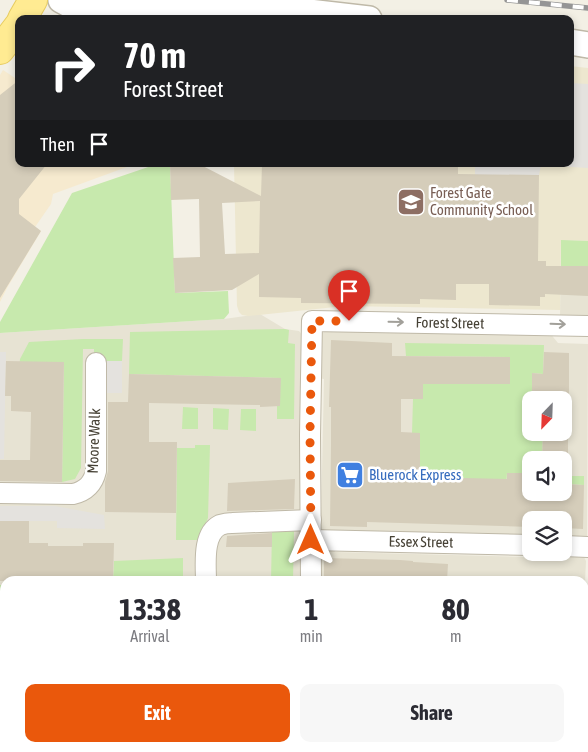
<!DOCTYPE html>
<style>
body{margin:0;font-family:"Asap Condensed",sans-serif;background:#f7f7f7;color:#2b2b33;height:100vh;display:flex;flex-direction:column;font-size:19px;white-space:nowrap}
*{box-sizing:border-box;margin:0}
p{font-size:16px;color:#7c7c81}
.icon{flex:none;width:28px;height:28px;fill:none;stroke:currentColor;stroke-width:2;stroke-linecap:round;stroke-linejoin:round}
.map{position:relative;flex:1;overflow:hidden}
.sheet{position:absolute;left:0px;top:576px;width:589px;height:176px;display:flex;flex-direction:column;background:#fff;border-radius:15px 15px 0 0;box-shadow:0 2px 8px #0003}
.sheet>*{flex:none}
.guide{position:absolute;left:15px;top:15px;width:559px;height:152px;border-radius:10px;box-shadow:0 2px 8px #0003;background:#202124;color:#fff;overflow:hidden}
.needle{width:32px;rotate:203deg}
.fabs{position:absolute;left:522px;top:391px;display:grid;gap:10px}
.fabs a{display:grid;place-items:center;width:50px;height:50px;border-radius:10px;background:#fff;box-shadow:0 2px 8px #0003;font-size:25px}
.pin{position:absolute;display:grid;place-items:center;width:42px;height:42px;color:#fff;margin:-51px -21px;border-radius:50% 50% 50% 0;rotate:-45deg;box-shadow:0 0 5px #0007}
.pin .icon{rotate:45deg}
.me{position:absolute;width:55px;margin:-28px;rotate:0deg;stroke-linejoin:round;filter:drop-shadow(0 0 4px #0008)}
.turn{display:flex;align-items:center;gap:18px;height:105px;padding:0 25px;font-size:22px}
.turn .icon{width:65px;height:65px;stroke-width:2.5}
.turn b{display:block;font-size:35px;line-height:42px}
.then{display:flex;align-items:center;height:48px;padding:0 25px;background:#0003;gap:10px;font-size:19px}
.eta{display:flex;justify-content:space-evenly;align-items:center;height:85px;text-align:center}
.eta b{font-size:30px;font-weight:700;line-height:35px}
.action{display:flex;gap:10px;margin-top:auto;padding:10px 25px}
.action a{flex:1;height:58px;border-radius:10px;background:#ea580c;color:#fff;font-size:20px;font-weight:700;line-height:58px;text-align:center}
.action a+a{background:#f7f7f7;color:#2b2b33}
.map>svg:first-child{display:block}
.residential{fill:#e7e3d3;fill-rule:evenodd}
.commercial{fill:#f6eacf}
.education{fill:#ede7cf}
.green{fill:#c7e9ad}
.parking{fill:#e4e2de}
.building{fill:#d5cdba;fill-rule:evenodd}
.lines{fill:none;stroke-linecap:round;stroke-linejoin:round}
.minor-casing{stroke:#bfb9a8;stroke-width:22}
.tertiary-casing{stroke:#bfb9a8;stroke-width:28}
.primary-casing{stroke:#e7cc60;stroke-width:30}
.minor{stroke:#fff;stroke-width:20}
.tertiary{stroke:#fff;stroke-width:25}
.primary{stroke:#ffeb92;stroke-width:28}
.rail-casing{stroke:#959595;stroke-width:5.5}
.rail{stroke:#fff;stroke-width:4;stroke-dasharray:11;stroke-linecap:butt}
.oneway{stroke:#a2a09a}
.route{stroke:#ea580c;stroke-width:9;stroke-dasharray:0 16.2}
.labels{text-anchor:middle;stroke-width:5;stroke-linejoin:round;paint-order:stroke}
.education-label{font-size:15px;fill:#785e54;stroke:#fff;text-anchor:start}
.street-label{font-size:15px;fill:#464135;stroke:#fff}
.shop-label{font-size:15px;fill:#366cbe;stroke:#fff;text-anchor:start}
</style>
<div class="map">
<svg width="588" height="752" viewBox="0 0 588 752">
<rect width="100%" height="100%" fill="#f3f0e5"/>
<!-- residential -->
<g class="residential">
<polygon points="561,240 588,241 588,319 560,318"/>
<polygon points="260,314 285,329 299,331 303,336 303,581 5,581 5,748 302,748 301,752 0,752 0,333 224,319"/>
<path d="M328,330l221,2 9,11 30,1 -1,195 -23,-2v-17h-33v16l-210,-4 -4,-12h4l3,-141 -7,-1 5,-45zM531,400h33v32h-33zM531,460h33v32h-33z"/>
<polygon points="334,549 335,552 566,558 567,556 582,556 584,557 586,561 585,582 317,581 318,550"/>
</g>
<!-- commercial -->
<polygon class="commercial" points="3,70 15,78 19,77 19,164 135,164 53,194 51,204 35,227 41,231 7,288 0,302 0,75"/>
<!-- education -->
<polygon class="education" points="570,66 588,68 588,241 561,240 560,310 345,306 248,316 242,315 239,312 237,306 234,164 570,164"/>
<!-- green -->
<g class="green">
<polygon points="157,164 170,164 175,293 228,291 229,313 224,319 0,333 0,322 72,193"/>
<polygon points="561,240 588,241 588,266 561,266"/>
<polygon points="285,329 289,330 288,343 295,344 294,419 277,419 277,406 280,405 280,378 129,374 130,332"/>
<polygon points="83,339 123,339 122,361 94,361 94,349 83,349 81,468 75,479 62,482 64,363 32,362 19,371 20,359 29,342"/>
<polygon points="405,343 544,345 543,374 532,373 535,400 531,400 531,432 543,433 542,460 531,460 531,481 517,481 517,473 507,473 506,486 427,477 426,499 390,467 420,448 420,433 412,433 413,399 423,399 423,384 510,384 510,357 406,356"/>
<polygon points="183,407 198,408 198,429 182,429"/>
<polygon points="213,408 229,409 228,430 213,429"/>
<polygon points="241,409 256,409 256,431 240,430"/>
<polygon points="195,445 210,445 208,518 198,540 176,540 177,448 195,448"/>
<polygon points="564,472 568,472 568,476 584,476 584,485 566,484 566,480 564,480"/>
<polygon points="272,530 294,531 293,581 271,581"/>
<polygon points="183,558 183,581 113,581 114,561"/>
<rect x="0" y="585" width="5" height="68"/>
</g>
<!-- parking -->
<g class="parking">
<polygon points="570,83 588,84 588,168 541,165 539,175 475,175 475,164 570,164"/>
<polygon points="0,352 6,352 4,459 0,459"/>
<polygon points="106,361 122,361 122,393 105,393"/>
<polygon points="0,506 55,506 104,515 105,529 57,528 57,521 0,521"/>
</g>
<!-- building -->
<g class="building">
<polygon points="19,80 19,164 47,164 19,199 19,214 41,231 0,298 0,95"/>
<path d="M170,164h29l62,32 1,-32h196v10l81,1 -1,86h8v5h42v30l-43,-2v3h-5v9l-51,-1v-21h-33v16l-36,-1v5l-119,-1v-5l-42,-1v-23l-27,16 -57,3 -2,-35 27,-1 -1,-58 -28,1zM260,201l-1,52 -34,1 -3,-51z"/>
<polygon points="331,340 392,343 392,356 510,357 510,384 423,384 423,399 401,399 401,432 420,433 420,477 507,479 507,473 531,473 531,492 564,492 564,484 584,485 583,529 564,528 564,520 531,520 531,527 367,522 367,527 330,526 331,445 331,407 329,407"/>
<polygon points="544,352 569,353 569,400 535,400 535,392 532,392 532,373 543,374"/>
<polygon points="6,361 64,362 62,482 0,481 0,460 30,460 31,412 11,411 11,396 5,396"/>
<polygon points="129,374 281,378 280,406 260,407 260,405 149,403 149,442 177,442 176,513 105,512 105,482 108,471 108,402 128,402"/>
<polygon points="543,432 568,432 568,460 542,460"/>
<polygon points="295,479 294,509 227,511 228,483"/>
<polygon points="0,521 29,521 29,543 48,543 48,546 83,546 83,543 114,543 113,581 0,581"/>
<polygon points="272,533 272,547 226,547 227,536"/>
<polygon points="324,558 400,560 413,561 413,562 448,564 447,581 324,581"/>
</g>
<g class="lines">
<!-- minor casing -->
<g class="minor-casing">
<g id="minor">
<path d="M0,493l73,1c13,-3 20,-10 23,-23v-108"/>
<polyline points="311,540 531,545"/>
<polyline points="564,546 588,547"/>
<path d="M206,581c0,-16 -4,-47 14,-56 3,-1 8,-2 12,-2l79,-3"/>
<polyline points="311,581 310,435 312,321 588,326"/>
<polyline points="0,739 5,739"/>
<polyline points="310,749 536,752"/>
</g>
</g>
<!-- tertiary casing -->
<g class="tertiary-casing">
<g id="tertiary">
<polyline points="61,0 72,6 96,11 275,8 369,19"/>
<polyline points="570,42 588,45"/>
</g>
</g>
<!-- primary casing -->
<g class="primary-casing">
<g id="primary">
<polyline points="22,19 33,0"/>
<polyline points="0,50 19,25"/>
</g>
</g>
<!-- minor -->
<use href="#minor" class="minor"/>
<!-- tertiary -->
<use href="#tertiary" class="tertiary"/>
<!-- primary -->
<use href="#primary" class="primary"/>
<!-- rail casing -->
<g class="rail-casing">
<polyline id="rail" points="507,0 588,8"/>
</g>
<!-- rail -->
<use href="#rail" class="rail"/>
</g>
<!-- one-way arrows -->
<defs><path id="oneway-shaft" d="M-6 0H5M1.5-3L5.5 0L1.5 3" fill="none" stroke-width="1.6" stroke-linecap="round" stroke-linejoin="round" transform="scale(1.25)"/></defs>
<g class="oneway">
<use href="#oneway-shaft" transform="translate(396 322) rotate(1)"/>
<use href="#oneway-shaft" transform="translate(558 324) rotate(2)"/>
</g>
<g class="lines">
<!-- route -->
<polyline class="route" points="311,540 310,435 312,321 349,321"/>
</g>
<!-- icons -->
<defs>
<g id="school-square" transform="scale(1.4375)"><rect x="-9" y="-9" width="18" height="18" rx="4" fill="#8d6e63" stroke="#fff"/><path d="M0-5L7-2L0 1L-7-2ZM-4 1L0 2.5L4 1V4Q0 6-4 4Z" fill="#fff"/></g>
<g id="supermarket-square" transform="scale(1.4375)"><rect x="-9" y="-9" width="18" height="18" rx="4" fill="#3f7fe0" stroke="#fff"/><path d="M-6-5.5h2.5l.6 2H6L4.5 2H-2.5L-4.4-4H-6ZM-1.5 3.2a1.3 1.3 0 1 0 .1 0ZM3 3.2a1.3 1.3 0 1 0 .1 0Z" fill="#fff"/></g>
</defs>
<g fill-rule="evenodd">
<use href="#school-square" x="411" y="202"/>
<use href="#supermarket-square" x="350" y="475"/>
</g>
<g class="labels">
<!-- education labels -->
<g class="education-label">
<text x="430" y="198">Forest Gate<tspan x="430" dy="17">Community School</tspan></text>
</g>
<!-- street labels -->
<g class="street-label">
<text transform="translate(450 323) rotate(1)" y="5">Forest Street</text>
<text transform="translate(94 441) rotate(-88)" y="5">Moore Walk</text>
<text transform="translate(421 542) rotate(1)" y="5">Essex Street</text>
</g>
<!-- shop labels -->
<g class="shop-label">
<text x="369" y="480">Bluerock Express</text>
</g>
</g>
</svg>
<div class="fabs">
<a><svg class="needle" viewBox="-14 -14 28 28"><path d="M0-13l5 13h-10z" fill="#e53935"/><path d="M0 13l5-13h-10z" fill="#7c7c81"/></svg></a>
<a><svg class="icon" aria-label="sound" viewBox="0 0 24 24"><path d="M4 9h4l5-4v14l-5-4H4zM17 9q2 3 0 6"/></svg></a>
<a><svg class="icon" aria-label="layers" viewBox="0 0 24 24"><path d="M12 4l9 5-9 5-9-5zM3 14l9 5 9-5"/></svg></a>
</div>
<div class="pin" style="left:349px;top:321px;background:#d93025"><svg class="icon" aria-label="arrive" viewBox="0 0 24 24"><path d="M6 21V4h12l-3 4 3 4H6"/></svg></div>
<svg class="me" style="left:311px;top:540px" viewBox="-20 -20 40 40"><path d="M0-17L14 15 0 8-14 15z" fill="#ea580c" stroke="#fff" stroke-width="4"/></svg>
<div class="guide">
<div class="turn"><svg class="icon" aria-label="right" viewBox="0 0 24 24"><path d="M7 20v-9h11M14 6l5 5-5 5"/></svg><div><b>70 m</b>Forest Street</div></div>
<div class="then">Then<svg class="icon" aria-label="arrive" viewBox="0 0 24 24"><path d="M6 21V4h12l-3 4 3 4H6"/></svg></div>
</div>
<section class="sheet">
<div class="eta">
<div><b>13:38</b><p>Arrival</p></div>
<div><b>1</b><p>min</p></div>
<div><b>80</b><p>m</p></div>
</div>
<div class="action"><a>Exit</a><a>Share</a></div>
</section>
</div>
